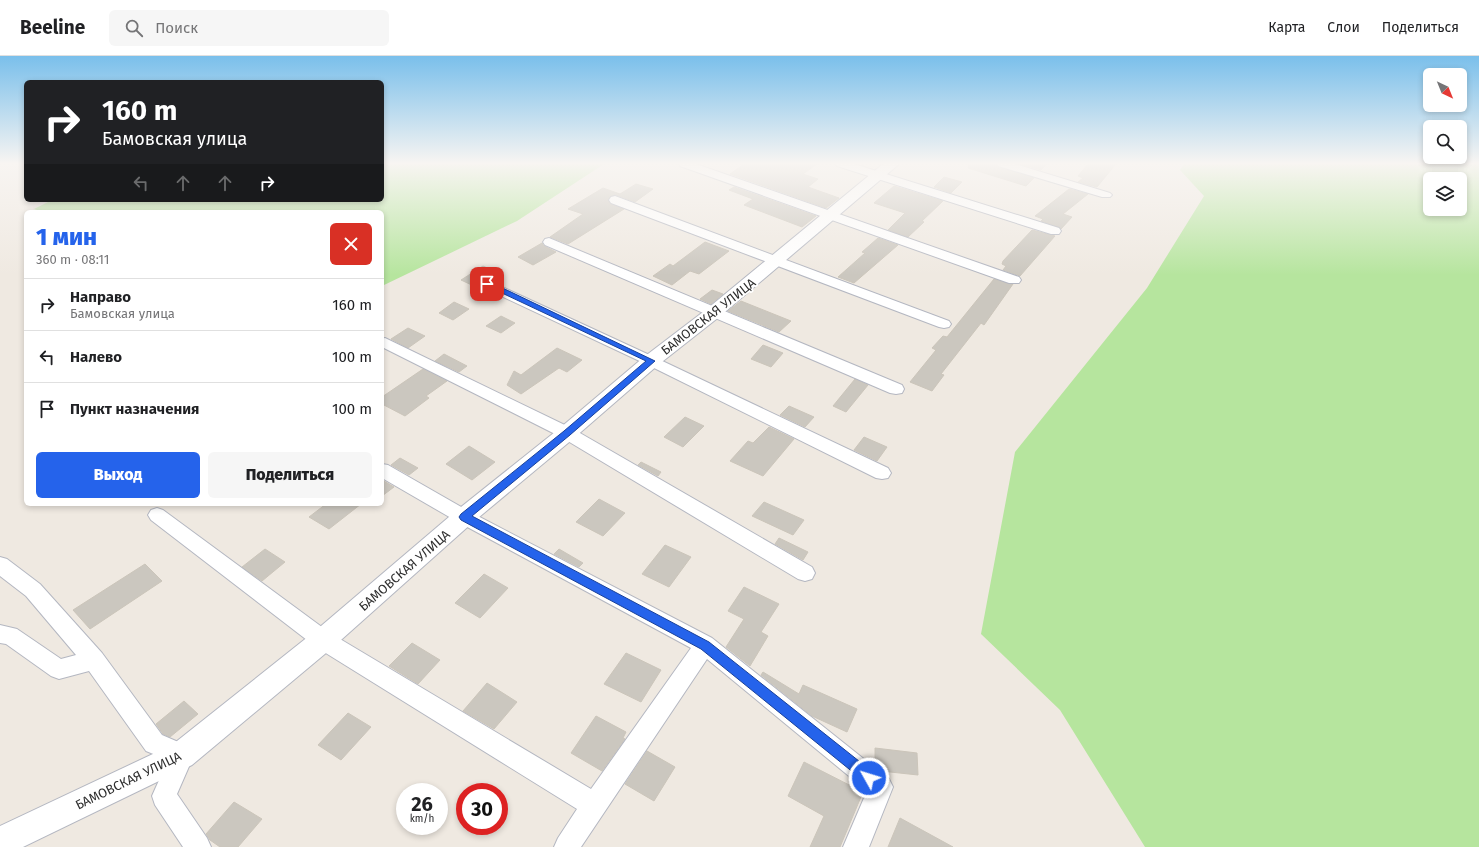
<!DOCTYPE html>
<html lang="ru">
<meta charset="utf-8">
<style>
body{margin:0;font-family:"Fira Sans",sans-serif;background:#f6f6f6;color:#202124;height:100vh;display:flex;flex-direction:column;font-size:15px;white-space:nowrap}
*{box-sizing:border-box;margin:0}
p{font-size:13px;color:#757577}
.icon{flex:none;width:22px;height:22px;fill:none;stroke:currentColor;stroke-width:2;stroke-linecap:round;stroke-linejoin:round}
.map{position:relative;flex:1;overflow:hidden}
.panel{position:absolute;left:24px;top:154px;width:360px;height:296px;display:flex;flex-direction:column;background:#fff;border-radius:6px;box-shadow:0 2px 6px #0003}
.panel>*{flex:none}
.banner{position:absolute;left:24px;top:24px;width:360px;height:122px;border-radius:6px;box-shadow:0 2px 6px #0003;background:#202124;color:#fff;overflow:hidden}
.needle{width:26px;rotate:137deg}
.tools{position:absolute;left:1423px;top:12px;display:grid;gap:8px}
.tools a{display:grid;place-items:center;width:44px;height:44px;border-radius:6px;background:#fff;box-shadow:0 2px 6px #0003;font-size:20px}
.speed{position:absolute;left:396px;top:727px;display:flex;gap:8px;font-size:20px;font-weight:700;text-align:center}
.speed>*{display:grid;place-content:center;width:52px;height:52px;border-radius:50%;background:#fff;box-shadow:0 2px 6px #0003;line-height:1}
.speed small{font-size:10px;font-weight:400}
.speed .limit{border:6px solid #d22;background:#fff;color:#111}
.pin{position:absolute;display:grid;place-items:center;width:34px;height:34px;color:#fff;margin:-17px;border-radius:8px;box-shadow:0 2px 6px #0006}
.me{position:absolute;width:44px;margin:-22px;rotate:309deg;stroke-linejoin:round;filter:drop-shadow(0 0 3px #0008)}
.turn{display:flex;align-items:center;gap:14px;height:84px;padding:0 12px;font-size:18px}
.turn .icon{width:52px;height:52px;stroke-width:2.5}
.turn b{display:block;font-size:28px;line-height:34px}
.lanes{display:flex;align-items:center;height:38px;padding:0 12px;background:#0003;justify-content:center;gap:20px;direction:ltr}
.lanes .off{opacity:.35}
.round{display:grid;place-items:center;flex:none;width:42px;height:42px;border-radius:6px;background:#f6f6f6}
.summary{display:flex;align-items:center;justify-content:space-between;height:68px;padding:0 12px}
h1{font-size:24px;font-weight:800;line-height:30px;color:#2563eb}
.primary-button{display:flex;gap:8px;margin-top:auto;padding:8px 12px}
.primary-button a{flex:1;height:46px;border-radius:6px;background:#2563eb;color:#fff;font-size:16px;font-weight:800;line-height:46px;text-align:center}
.primary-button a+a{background:#f6f6f6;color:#202124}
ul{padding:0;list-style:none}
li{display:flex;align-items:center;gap:12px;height:52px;padding:0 12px;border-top:1px solid #e0e0e0}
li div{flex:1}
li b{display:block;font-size:15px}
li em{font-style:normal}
header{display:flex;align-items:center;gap:24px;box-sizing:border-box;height:56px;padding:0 20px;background:#fff;border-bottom:1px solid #e0e0e0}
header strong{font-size:19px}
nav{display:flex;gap:22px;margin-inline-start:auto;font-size:14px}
.search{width:280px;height:36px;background:#f6f6f6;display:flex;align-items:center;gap:10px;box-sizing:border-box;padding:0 14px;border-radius:6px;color:#757577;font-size:15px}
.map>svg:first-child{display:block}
.green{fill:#b6e59e;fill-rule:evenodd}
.building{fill:#cbc7bf;stroke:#cbc5ba}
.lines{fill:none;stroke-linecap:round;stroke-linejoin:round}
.minor-casing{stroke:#b4b7c1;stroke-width:2}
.tertiary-casing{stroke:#b4b7c1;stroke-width:2}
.minor{fill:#fff;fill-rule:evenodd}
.tertiary{fill:#fff;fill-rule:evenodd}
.route{fill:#2563eb;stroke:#184099}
.labels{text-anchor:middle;stroke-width:3.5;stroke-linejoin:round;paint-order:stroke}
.street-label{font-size:13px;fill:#2e2e2e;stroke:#fff}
</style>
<header>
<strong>Beeline</strong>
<div class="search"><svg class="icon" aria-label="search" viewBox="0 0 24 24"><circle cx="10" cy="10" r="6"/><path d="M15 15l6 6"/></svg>Поиск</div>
<nav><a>Карта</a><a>Слои</a><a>Поделиться</a></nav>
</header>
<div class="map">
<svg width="1479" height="791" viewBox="0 0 1479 791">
<rect width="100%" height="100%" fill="#efe9e1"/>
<!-- green -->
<g class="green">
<polygon points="382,108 604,108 517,165 382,230 382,156 43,156 34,153 52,144 382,144"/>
<path d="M1184,108h295v683h-334l-85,-137 -79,-76 34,-182 132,-164 57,-92 -24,-26zM1430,123h30v30h-30z"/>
</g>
<!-- building -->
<g class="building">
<polygon points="744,108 817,108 803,118 818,123 808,131 839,142 826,152 730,118"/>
<polygon points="969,108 996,108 998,111 1034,122 1026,130 968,112"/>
<polygon points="1021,108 1047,108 1041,114"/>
<polygon points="1088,108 1116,108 1097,131 1078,126 1083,122 1078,120"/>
<polygon points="944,121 962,126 951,137 934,131"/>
<polygon points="636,128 653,133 635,146 616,139 611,140 608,143 610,148 624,153 568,188 550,181 583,158 568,153 603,132 620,138"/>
<polygon points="894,130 943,145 922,165 924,166 908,181 888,174 905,157 874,147"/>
<polygon points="734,131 816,160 802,171 744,149 753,143 729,134"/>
<polygon points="1069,133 1088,138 1063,158 1072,161 1061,173 1059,171 1041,165 1043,163 1035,160"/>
<polygon points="1032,174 1055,180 1020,220 1003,214 1006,210 1002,208 1003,205"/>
<polygon points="878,182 898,189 854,227 838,221 865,197 862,196"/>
<polygon points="705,186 729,195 699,218 690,215 672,229 653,220 670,208 673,210"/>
<polygon points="542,187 544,190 556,196 533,209 518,201"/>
<polygon points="483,210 498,217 489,223 482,224 476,231 461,224"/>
<polygon points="994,223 1013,228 984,269 981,267 941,318 944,319 932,335 910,326 936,294 932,292 943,280 947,281"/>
<polygon points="712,234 723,238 711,248 700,243"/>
<polygon points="741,245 791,265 779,276 728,255"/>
<polygon points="454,246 469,253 453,264 439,257"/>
<polygon points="501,260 515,267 501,277 486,270"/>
<polygon points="408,272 425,280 408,292 391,283"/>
<polygon points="763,289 783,297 771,311 751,303"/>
<polygon points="557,292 582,304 567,316 559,312 521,338 507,329 514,315 521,319"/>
<polygon points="444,298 467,310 459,316 435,305"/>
<polygon points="423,313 447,325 426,340 429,342 405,360 382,348 382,341"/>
<polygon points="855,323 868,329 846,356 833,350"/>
<polygon points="789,350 814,361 805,371 780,359"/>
<polygon points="685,361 704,370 683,391 664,381"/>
<polygon points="769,371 794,383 763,420 730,405 748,385 753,387"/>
<polygon points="864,381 887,391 877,405 854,394"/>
<polygon points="469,390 495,406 472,424 446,408"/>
<polygon points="400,402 418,412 409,419 391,409"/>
<polygon points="641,406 661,416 658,420 638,409"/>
<polygon points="382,424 394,431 382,440"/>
<polygon points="599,443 625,457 603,480 576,466"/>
<polygon points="764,446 804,464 793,479 752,460"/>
<polygon points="326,448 361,448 329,473 309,461"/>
<polygon points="779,482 808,496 803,504 775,488"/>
<polygon points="665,489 691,501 669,531 642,518"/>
<polygon points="265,493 285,506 262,525 242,511"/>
<polygon points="559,493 583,507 579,511 554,498"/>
<polygon points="145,508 162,525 90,573 73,554"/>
<polygon points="484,518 508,532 480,562 455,547"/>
<polygon points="744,531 779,548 761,576 768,580 750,610 726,591 744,563 728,555"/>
<polygon points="412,587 440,604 418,628 389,610"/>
<polygon points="626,597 661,614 641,646 604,628"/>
<polygon points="763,616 799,638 803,629 857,653 847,676 812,660 761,619"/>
<polygon points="487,627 517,646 494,673 463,655"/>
<polygon points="184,645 198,658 170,681 163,678 156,668"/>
<polygon points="348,657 371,671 341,704 318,689"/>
<polygon points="596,660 626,676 623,682 625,683 602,715 571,697"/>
<polygon points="875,692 917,697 918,719 881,715 875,710"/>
<polygon points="647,695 675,711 654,745 625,728"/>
<polygon points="804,706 863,736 840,791 810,791 824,760 788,740"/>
<polygon points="234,746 262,763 238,791 220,791 210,784 206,778"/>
<polygon points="900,762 953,791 888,791"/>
</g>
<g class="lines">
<!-- minor casing -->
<g class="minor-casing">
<g id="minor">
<polygon points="679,108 696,108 1019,221 1021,224 1019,227 1009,227 680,110"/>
<polygon points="836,108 854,108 1059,172 1061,175 1059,178 1051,178 837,110"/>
<polygon points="997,108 1015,108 1110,137 1112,139 1110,141 1102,141 998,110"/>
<polygon points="615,140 949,265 951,268 949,271 944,272 939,271 611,147 609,144 611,141"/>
<polygon points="549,182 902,329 904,333 902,337 896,338 890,337 545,189 543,186 545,183"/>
<polygon points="487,224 656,302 888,412 891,417 888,422 882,423 876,422 646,308 482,231 480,228 482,225"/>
<polygon points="385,282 573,373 812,511 815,517 812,523 805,525 798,523 561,381 382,291 382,283"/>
<polygon points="382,408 388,409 470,456 712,582 889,723 893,731 869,791 843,791 867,735 707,603 581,791 554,791 558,782 577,753 316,591 151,464 148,459 151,454 157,452 163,454 330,577 591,733 691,592 458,466 382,422"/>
<polygon points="0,501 7,503 40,528 102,597 162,679 190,691 194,699 177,738 207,782 211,791 183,791 155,749 152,740 168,704 146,695 89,615 59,623 51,620 6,588 0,587 0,569 17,573 61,603 76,599 26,540 0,520"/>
</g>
</g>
<!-- tertiary casing -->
<g class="tertiary-casing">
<polygon id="tertiary" points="883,108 899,108 719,261 658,309 574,382 472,467 332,592 192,709 23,791 0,791 0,770 172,689 314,576 456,455 560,372 644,301 707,253"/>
</g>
<!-- minor -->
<use href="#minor" class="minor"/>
<!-- tertiary -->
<use href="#tertiary" class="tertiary"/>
</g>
<!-- sky -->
<linearGradient id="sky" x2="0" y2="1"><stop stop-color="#7abfeb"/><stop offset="0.49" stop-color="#f8f5f2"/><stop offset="1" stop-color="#f8f5f2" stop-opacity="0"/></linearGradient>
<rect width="1479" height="219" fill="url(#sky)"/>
<!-- route -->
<polygon class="route" points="485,226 490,226 655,305 570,379 472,460 709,586 874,717 876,722 874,726 869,728 865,726 701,593 461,464 459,461 461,458 564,375 646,305 485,229"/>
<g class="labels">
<!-- street labels -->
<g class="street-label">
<text transform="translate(708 260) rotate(-38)" y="5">БАМОВСКАЯ УЛИЦА</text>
<text transform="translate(404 514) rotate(-41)" y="5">БАМОВСКАЯ УЛИЦА</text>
<text transform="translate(128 724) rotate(-26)" y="5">БАМОВСКАЯ УЛИЦА</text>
</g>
</g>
</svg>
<div class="tools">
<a><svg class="needle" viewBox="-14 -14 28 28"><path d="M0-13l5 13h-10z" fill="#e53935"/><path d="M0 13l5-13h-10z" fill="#757577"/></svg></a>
<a><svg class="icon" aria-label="search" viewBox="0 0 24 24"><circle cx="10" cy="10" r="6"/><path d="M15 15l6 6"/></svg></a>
<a><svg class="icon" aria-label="layers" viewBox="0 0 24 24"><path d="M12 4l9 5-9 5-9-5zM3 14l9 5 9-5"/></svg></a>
</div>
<div class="speed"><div>26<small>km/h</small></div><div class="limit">30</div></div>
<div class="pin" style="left:487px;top:228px;background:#d93025"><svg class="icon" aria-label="arrive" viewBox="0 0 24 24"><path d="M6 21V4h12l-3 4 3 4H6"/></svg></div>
<svg class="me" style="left:869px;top:722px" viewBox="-20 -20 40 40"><circle r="17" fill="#2563eb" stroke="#fff" stroke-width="3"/><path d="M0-11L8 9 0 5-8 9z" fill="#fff"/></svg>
<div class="banner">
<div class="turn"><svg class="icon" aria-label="right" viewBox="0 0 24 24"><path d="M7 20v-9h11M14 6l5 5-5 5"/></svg><div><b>160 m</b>Бамовская улица</div></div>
<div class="lanes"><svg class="icon off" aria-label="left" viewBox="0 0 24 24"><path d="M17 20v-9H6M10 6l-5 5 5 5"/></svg><svg class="icon off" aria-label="ahead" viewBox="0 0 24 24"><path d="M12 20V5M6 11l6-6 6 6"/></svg><svg class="icon off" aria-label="ahead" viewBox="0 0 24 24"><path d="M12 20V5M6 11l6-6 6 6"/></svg><svg class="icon" aria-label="right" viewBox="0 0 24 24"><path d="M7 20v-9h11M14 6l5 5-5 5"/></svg></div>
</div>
<section class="panel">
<div class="summary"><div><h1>1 мин</h1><p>360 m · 08:11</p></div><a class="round" style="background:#d93025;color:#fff"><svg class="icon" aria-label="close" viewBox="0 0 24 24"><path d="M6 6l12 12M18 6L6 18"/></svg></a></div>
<ul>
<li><svg class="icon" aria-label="right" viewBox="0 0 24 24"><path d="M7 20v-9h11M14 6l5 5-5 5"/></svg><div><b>Направо</b><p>Бамовская улица</p></div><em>160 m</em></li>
<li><svg class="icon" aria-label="left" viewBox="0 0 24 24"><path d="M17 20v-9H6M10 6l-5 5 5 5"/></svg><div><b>Налево</b></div><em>100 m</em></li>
<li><svg class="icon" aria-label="arrive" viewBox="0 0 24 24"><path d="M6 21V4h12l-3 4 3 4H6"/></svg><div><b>Пункт назначения</b></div><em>100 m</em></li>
</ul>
<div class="primary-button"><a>Выход</a><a>Поделиться</a></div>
</section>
</div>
